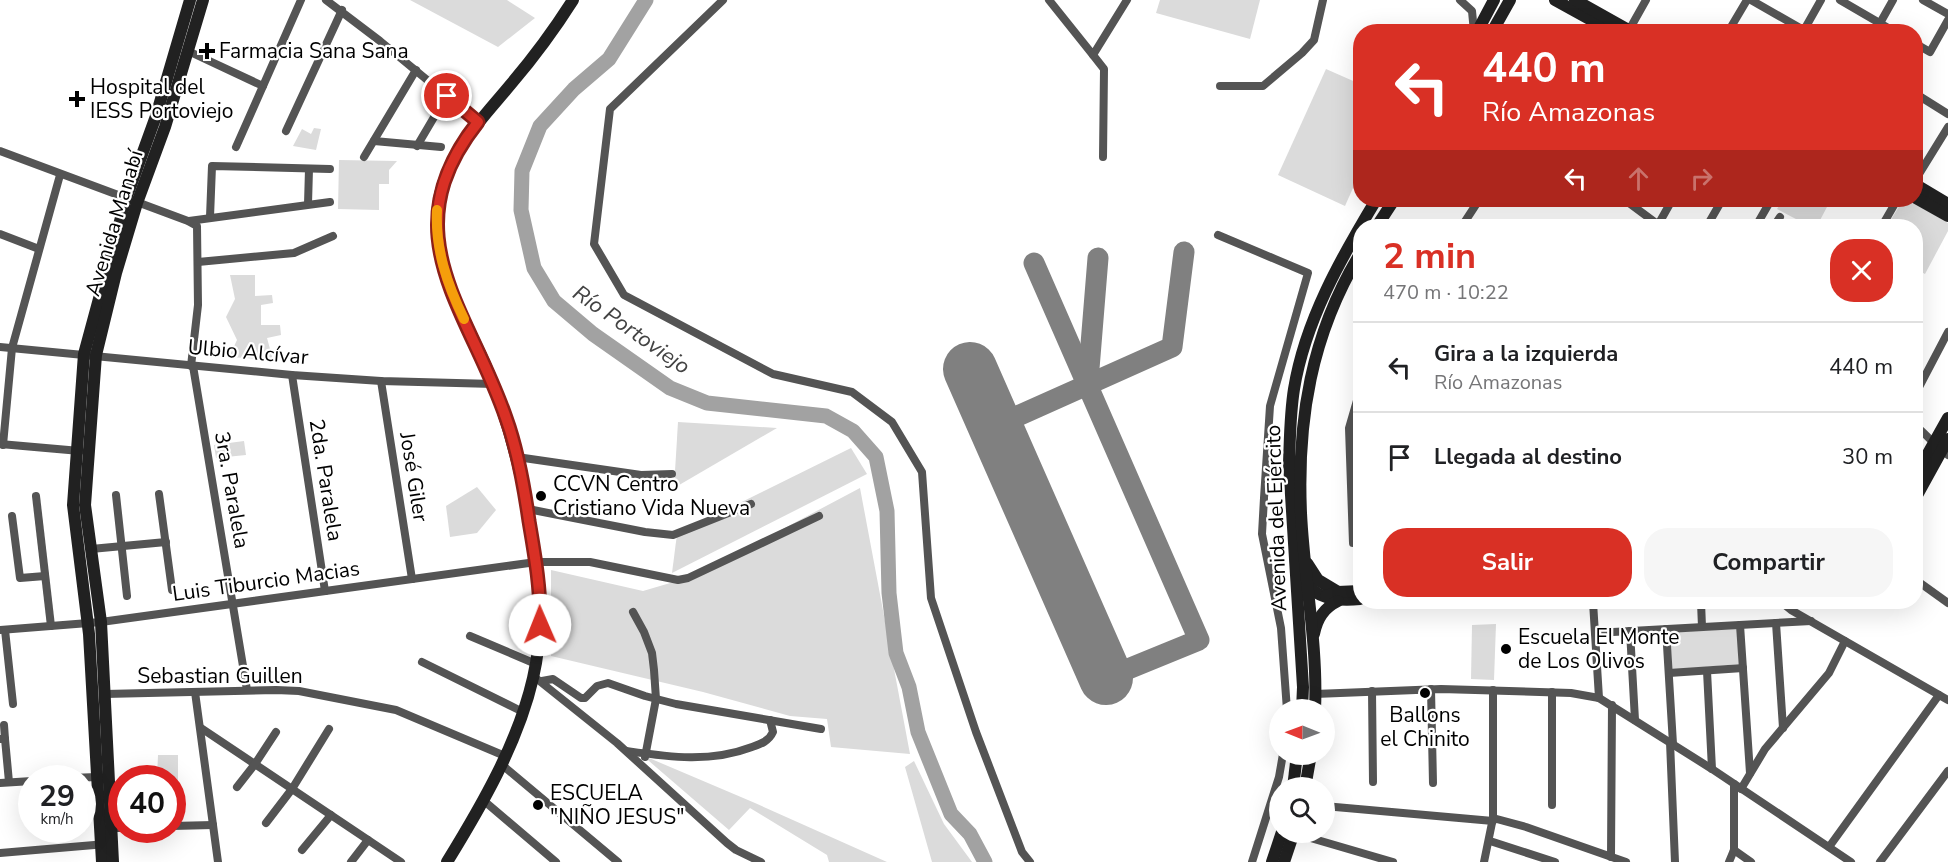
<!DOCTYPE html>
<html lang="es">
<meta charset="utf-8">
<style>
body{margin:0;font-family:"Nunito Sans",sans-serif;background:#f6f6f6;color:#202124;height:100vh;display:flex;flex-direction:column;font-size:22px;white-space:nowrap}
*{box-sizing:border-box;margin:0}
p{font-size:20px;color:#757577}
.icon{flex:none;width:33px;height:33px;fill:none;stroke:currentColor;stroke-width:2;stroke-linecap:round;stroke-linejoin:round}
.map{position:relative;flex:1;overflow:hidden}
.drawer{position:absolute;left:1353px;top:219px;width:570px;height:390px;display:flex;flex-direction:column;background:#fff;border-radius:24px;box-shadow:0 6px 24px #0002}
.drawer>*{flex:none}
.guide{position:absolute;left:1353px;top:24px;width:570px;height:183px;border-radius:24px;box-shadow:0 6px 24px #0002;background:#d93025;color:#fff;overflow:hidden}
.needle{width:39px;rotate:271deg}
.buttons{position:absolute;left:1269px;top:699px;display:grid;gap:12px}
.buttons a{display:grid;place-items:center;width:66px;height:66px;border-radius:50%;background:#fff;box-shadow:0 6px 24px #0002;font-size:30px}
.speed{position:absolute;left:18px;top:765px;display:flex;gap:12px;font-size:30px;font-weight:700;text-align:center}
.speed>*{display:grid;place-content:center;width:78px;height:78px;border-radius:50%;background:#fff;box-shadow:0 6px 24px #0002;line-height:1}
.speed small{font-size:15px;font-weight:400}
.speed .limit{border:9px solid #d22;background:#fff;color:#111}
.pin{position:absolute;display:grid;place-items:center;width:51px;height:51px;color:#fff;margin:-26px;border:3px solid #fff;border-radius:50%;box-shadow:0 2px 6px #0007}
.me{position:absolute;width:66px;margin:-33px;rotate:359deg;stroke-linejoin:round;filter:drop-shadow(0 0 4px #0008)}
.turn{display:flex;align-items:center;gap:21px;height:126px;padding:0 30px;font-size:27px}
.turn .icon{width:78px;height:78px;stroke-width:2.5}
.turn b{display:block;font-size:42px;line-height:51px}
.lanes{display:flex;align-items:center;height:57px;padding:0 30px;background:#0003;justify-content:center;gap:30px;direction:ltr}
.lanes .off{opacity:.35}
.round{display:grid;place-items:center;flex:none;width:63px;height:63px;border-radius:24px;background:#f6f6f6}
.overview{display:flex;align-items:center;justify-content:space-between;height:102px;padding:0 30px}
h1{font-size:36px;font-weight:700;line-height:45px;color:#d93025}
.cta{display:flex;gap:12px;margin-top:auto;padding:12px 30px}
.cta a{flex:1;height:69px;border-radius:24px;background:#d93025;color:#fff;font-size:24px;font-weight:700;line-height:69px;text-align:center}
.cta a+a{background:#f6f6f6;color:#202124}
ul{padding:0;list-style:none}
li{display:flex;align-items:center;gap:18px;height:90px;padding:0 30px;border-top:2px solid #e0e0e0}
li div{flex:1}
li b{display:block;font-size:22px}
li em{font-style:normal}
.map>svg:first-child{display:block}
.green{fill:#dbdbdb}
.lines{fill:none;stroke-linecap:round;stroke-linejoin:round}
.river{stroke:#a2a2a2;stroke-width:15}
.taxiway{stroke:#808080;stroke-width:21}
.runway{stroke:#808080;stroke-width:54}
.street{stroke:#545454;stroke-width:8}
.secondary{stroke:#212121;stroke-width:12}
.route-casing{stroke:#8d1f18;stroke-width:15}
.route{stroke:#d93025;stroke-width:10}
.slow{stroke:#f59e0b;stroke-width:10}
.poi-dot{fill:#000;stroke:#fff;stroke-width:2}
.labels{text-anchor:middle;stroke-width:4.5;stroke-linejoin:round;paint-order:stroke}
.poi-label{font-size:21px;fill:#000;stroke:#fff;text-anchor:start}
.street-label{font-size:21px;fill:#000;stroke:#fff}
.water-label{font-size:22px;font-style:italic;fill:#434343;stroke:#fff}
</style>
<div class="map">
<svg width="1948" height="862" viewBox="0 0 1948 862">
<rect width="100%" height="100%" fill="#fff"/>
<!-- green -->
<g class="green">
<polygon points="410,0 507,0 535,18 498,47"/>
<polygon points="1160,0 1260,0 1250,39 1156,13"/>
<polygon points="1326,69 1360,84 1360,172 1345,206 1278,175"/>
<polygon points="314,128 321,129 316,150 293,146 302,129 311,134"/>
<polygon points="339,160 397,161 389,170 389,184 379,184 379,210 338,209"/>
<polygon points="1783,200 1819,200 1828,205 1817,226 1809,226 1777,209"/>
<polygon points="1903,200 1910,200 1948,223 1948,231 1925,274 1916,269 1916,226 1887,226"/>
<polygon points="230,275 255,275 255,296 272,295 273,303 261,305 261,325 280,325 281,335 267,338 273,360 229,357 237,340 226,317 235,299"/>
<polygon points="678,422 777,428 674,488"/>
<polygon points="244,441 246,455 216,458 214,445"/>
<polygon points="851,448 867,474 672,573 677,534"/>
<polygon points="477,487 496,510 477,533 450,537 446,506"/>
<polygon points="860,488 910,754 831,747 827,719 790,716 703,692 551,656 551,570 643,591 694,576"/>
<polygon points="1496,624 1494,680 1471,679 1472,625"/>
<polygon points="1737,629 1739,664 1672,670 1670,632"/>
<polygon points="158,755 178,755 178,784 173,784 172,778 157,778"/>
<polygon points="642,755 755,803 887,862 829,862 827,855 750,808 729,830"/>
<polygon points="914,761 944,824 972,862 932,862 905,767"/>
</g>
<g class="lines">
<!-- river -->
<polyline class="river" points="646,0 609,59 574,89 540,126 522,171 521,210 534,268 554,301 593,334 670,388 707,403 826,416 853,431 876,457 887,511 889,593 896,653 909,687 918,732 951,814 970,834 985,862"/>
<!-- taxiway -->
<g class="taxiway">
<polyline points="1034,263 1199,640 1106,678"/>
<polyline points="1088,381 1098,258"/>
<polyline points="995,426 1172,347 1184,252"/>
</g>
<!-- runway -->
<polyline class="runway" points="970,369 1106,678"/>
<!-- street -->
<g class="street">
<polyline points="326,0 380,41 478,122"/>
<polyline points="723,0 610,109 594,244 624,295 773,374 852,392 892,422 922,472 931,598 976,732 1022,852 1030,862"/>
<polyline points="1049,0 1093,55 1127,0"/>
<polyline points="1460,0 1472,11 1474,32"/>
<polyline points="1751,0 1807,32"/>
<polyline points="1840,0 1895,32"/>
<polyline points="1923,0 1948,14"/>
<polyline points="1804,30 1821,0"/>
<polyline points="1628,32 1646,0"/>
<polyline points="1728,32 1747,0"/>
<polyline points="1875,32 1893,0"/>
<polyline points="1916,44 1930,52 1948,20"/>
<polyline points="188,51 263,86"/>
<polyline points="1093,55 1104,69 1103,157"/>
<polyline points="1220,86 1263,86 1302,53 1314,40 1323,0"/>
<polyline points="1916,94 1948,114"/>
<polyline points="286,131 342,10"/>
<polyline points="374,141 441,147"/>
<polyline points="417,146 443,102"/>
<polyline points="236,147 301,0"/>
<polyline points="0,151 188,221 197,226 198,305 191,366"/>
<polyline points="364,157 416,70"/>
<polyline points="1916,179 1948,127"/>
<polyline points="1625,200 1660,226"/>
<polyline points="308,204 309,169"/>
<polyline points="210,217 212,166 330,169"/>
<polyline points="189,221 330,202"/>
<polyline points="1658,225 1672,200"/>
<polyline points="1462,226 1479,200"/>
<polyline points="1707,226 1722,200"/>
<polyline points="1756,226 1771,200"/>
<polyline points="1774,226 1780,217"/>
<polyline points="1882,226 1897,200"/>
<polyline points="0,234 39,249"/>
<polyline points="1218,235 1308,273 1270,406 1264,498 1262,534 1281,628 1287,710"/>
<polyline points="198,262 294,253 333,236"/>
<polyline points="0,347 292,375 381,381 494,384"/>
<polyline points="193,366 247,690"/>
<polyline points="292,375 325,591"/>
<polyline points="381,381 412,579"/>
<polyline points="1916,393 1948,332"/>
<path d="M1916,426c11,9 19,20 32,29"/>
<polyline points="0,444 80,451"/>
<polyline points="3,445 12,348 60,175"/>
<polyline points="517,457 641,475 672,474"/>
<polyline points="159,494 172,590"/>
<polyline points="116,495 127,596"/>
<polyline points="36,496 51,626"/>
<polyline points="528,509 645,532 673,535 751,504"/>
<polyline points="12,516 20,578 45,576"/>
<polyline points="1353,543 1349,428 1360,390"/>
<polyline points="91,549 166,542"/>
<polyline points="1916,580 1948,603"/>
<polyline points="1593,602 1599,698"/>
<polyline points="1701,602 1702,627"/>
<polyline points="1781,602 1791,610 1948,700"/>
<polyline points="633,612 644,632 652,653 654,670 656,699 645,757"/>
<polyline points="1776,623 1783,728"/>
<polyline points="1740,625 1750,773"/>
<polyline points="1666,629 1673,744 1670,742 1675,862"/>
<polyline points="0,630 101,622 536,562 590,562 678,580 688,578 819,516"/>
<polyline points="5,630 13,704"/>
<polyline points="1630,631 1635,720"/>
<polyline points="1595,633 1811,621"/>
<polyline points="470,636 536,664"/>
<polyline points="422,662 523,712"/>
<polyline points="1707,671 1712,769"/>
<polyline points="1669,673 1743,668"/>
<polyline points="537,679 617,743 727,843 736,850 761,862"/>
<polyline points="542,681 553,679 581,698 585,698 597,686 608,683 645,696 676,704 821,729"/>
<polyline points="1431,689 1433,783"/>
<polyline points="1372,691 1373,782"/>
<polyline points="195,692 218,862"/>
<polyline points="1552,692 1552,805"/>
<polyline points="105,694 276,690 299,691 396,710 505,756"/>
<polyline points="1315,694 1441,689 1571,693 1599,698 1712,769 1851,862"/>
<polyline points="4,725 5,739"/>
<polyline points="201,728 401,862"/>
<polyline points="0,739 5,739 9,782"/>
<path d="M627,751c42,6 83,12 125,-4 9,-3 17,-6 21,-15l-3,-12"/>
<polyline points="501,764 618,862"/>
<polyline points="71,778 97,777"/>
<polyline points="0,783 32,781"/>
<polyline points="237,787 255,764 276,732"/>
<polyline points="1741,789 1765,749 1829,673 1845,641"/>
<polyline points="483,800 556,862"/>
<polyline points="1324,806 1493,821 1493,818 1526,827 1626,862"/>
<polyline points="266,823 292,789 329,729"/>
<polyline points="172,826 213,825"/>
<polyline points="107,828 122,828"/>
<polyline points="1290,832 1393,862"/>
<polyline points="1490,841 1555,862"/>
<polyline points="1829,847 1939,695"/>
<polyline points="302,850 331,815"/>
<polyline points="1734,850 1751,862"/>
<polyline points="0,853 106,844"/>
<polyline points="1611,857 1612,705"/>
<polyline points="351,862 368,840"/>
<polyline points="1252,862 1279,777 1283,754"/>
<polyline points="1484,862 1493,818 1493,690"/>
<polyline points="1729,862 1734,850 1734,784"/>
<polyline points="1880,862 1948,771"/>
</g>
<!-- secondary -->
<g class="secondary">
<polyline points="1555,0 1613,32"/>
<polyline points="1575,0 1632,32"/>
<polyline points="1477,32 1494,0"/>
<polyline points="1492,32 1510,0"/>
<polyline points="1916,185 1948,204"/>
<polyline points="1916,198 1948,216"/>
<polyline points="1377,226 1394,200"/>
<polyline points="1916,475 1948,418"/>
<polyline points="1916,497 1948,439"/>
<polyline points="1307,563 1318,580 1338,592"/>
<path d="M1305,581c11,19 36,20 55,18"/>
<polyline points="1326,596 1338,592 1360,591"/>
<path d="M1314,634c3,-16 10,-26 24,-33"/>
<path d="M1302,710l1,-23 -14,-224c1,-25 1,-49 5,-74 11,-68 47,-131 82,-189"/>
<path d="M1315,710c3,-66 -11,-132 -14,-197 -4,-93 10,-178 59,-259"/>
<polyline points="1293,788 1297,754"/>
<polyline points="1305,788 1311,754"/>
<polyline points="102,862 89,634 73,505 84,354 126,199 156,116 190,0"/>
<polyline points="113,862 101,622 85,505 96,355 116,273 137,203 165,127 203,0"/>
<path d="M447,862c35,-57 71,-119 86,-184 12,-50 6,-100 -2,-150 -10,-57 -23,-111 -46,-164 -24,-54 -59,-108 -45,-170 11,-45 42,-75 71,-110 23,-27 43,-54 62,-84"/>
<polyline points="1272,862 1282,832"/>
<polyline points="1284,862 1294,832"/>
</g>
</g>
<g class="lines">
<!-- route casing -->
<g class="route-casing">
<path id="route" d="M447,96l31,26c-89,112 -9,187 28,296 12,33 18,68 23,103 6,35 12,69 11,104"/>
</g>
<!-- route -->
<use href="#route" class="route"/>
<!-- slow -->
<path class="slow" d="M437,210c-2,39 10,74 27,109"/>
</g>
<!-- markers -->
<g class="poi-dot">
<path d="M204 42h6v6h6v6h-6v6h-6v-6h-6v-6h6z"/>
<path d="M74 90h6v6h6v6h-6v6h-6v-6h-6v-6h6z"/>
<circle cx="541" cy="496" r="6"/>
<circle cx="1506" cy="649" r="6"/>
<circle cx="1425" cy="693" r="6"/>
<circle cx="538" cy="805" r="6"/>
</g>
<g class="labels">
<!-- poi labels -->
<g class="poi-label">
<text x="219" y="58">Farmacia Sana Sana</text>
<text x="90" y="94">Hospital del<tspan x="90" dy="24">IESS Portoviejo</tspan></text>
<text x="553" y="491">CCVN Centro<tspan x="553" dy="24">Cristiano Vida Nueva</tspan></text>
<text x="1518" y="644">Escuela El Monte<tspan x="1518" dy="24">de Los Olivos</tspan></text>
<text x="1425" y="722" text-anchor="middle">Ballons<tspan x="1425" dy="24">el Chinito</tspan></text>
<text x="550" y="800">ESCUELA<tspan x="550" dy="24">"NIÑO JESUS"</tspan></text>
</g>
<!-- street labels -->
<g class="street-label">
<text transform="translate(114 223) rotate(-73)" y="7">Avenida Manabí</text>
<text transform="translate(248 352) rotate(5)" y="7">Ulbio Alcívar</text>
<text transform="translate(414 477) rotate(81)" y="7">José Giler</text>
<text transform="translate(326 480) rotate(81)" y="7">2da. Paralela</text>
<text transform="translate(232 490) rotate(80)" y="7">3ra. Paralela</text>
<text transform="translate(1276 518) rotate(-92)" y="7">Avenida del Ejército</text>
<text transform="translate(266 581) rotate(-8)" y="7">Luis Tiburcio Macias</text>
<text x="220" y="683">Sebastian Guillen</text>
</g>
<!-- water labels -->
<g class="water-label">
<text transform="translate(632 329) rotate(35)" y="8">Río Portoviejo</text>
</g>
</g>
</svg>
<div class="buttons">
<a><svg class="needle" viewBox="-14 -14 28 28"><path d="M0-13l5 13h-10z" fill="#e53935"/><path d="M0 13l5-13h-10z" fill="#757577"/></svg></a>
<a><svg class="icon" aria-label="search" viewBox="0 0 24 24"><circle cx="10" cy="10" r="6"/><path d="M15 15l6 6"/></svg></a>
</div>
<div class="speed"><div>29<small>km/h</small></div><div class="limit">40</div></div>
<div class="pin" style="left:447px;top:96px;background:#d93025"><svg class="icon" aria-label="arrive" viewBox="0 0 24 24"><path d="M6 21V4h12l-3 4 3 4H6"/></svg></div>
<svg class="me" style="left:540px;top:625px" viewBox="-20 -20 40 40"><circle r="19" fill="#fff"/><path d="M0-13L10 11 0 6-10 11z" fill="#d93025"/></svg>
<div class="guide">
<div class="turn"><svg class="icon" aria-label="left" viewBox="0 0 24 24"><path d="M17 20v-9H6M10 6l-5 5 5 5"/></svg><div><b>440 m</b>Río Amazonas</div></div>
<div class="lanes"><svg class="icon" aria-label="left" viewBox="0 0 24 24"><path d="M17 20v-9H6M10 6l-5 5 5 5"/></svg><svg class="icon off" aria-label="ahead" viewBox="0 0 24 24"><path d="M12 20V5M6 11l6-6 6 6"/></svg><svg class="icon off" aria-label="right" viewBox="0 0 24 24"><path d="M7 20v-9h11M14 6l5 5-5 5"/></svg></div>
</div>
<section class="drawer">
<div class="overview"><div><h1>2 min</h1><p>470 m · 10:22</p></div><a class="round" style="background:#d93025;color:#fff"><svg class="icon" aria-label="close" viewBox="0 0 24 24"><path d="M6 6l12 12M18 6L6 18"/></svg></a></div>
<ul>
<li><svg class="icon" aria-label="left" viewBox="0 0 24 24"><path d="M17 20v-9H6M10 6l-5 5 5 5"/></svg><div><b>Gira a la izquierda</b><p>Río Amazonas</p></div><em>440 m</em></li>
<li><svg class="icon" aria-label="arrive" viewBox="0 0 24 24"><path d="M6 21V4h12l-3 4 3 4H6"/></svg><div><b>Llegada al destino</b></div><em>30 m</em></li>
</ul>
<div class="cta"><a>Salir</a><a>Compartir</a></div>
</section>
</div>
